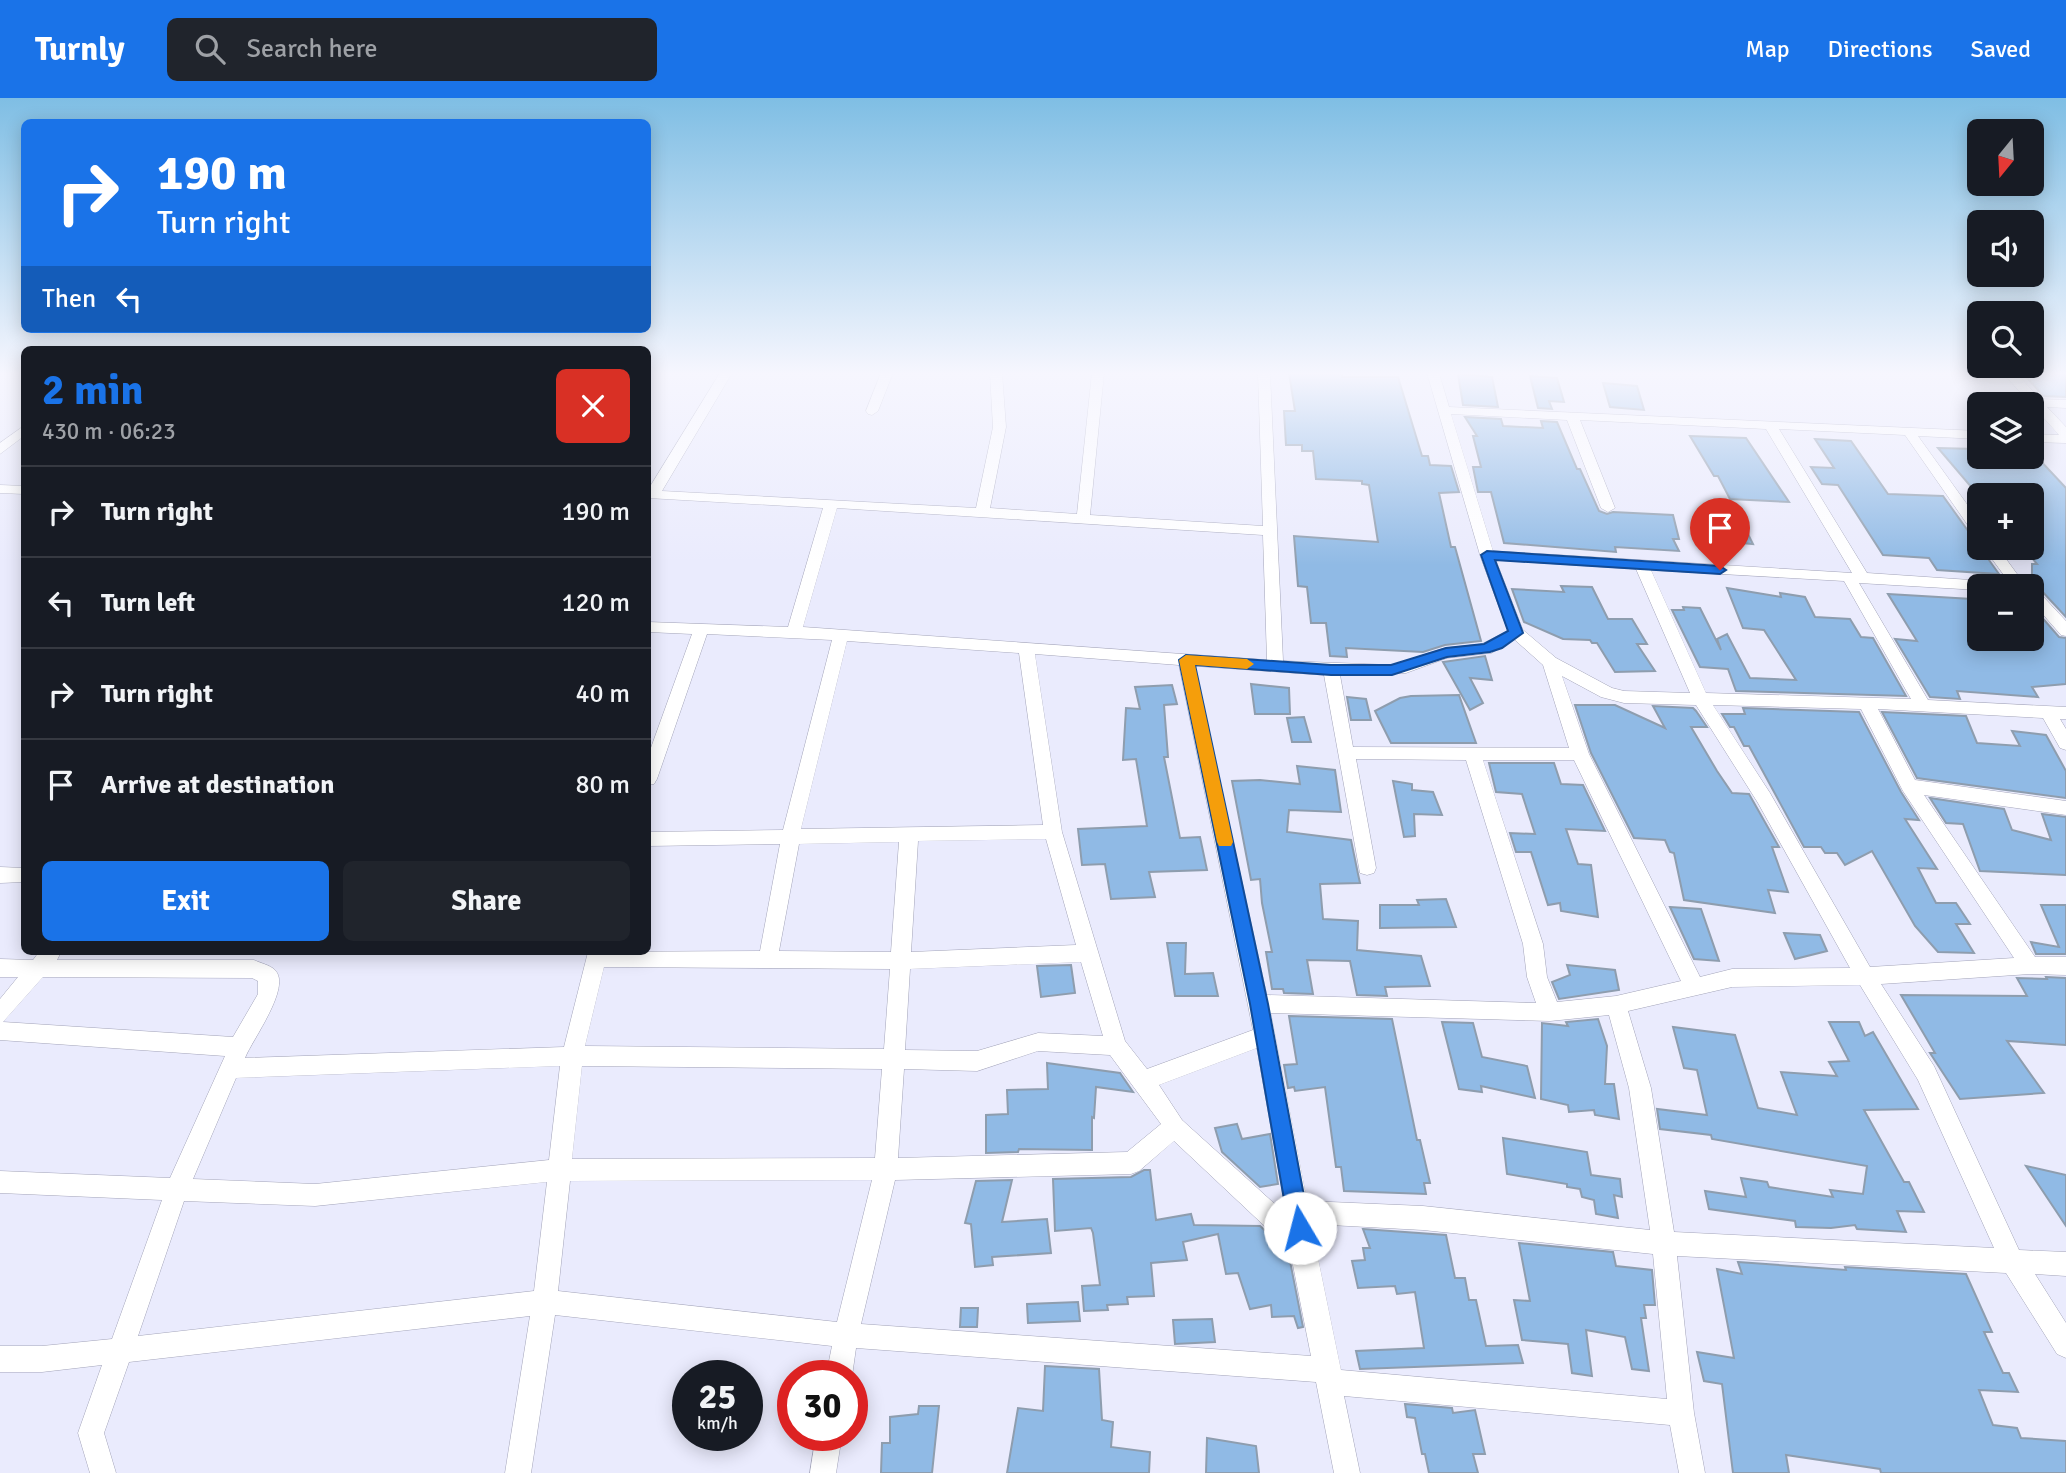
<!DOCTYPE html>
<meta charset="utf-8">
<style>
body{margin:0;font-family:Signika,sans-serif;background:#20242c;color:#f1f3f6;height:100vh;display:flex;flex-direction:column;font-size:26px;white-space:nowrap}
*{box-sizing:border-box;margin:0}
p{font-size:23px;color:#9ea1a6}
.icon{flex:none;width:38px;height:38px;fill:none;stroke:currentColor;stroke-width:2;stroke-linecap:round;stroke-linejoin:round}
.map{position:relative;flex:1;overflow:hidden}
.details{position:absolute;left:21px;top:248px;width:630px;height:609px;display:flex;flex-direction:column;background:#171b24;border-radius:10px;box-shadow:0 4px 18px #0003}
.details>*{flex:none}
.hud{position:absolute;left:21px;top:21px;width:630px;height:214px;border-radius:10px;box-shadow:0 4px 18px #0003;background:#1a73e8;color:#fff;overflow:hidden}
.needle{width:46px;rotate:198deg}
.buttons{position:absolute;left:1967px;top:21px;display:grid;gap:14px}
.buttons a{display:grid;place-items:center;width:77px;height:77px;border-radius:10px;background:#171b24;box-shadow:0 4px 18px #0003;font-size:35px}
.speed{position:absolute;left:672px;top:1262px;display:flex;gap:14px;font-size:35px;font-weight:700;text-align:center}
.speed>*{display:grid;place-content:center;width:91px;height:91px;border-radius:50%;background:#171b24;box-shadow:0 4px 18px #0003;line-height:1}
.speed small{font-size:18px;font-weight:400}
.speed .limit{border:10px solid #d22;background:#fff;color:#111}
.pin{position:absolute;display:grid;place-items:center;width:60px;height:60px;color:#fff;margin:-72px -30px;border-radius:50% 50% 50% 0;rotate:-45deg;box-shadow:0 0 7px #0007}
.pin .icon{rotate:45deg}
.me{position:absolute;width:77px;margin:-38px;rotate:352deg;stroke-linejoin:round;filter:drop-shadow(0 0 5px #0008)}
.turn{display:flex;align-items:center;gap:24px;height:147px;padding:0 21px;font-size:32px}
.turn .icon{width:91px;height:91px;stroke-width:2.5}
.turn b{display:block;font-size:49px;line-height:60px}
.then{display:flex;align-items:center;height:66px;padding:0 21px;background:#0003;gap:14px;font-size:26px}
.round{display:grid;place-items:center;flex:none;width:74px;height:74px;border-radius:10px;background:#20242c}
.overview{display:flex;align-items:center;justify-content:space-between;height:119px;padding:0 21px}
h1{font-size:42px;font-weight:800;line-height:52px;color:#1a73e8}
.primary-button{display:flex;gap:14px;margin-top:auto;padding:14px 21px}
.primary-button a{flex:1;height:80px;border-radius:10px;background:#1a73e8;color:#fff;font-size:28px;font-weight:800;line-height:80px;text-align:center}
.primary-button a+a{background:#20242c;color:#f1f3f6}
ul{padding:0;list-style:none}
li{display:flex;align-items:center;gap:21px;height:91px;padding:0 21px;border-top:2px solid #363941}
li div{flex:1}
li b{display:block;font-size:26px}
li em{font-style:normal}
header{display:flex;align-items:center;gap:42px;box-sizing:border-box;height:98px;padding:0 35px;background:#1a73e8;color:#fff}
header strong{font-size:33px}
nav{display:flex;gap:38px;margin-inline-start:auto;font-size:24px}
.search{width:490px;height:63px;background:#20242c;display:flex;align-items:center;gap:18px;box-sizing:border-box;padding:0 24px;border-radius:10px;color:#9ea1a6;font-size:26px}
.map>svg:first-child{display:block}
.building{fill:#90bae5;stroke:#8e9dae;stroke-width:2}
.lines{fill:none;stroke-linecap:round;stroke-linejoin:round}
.street-casing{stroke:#a3a4b9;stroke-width:1}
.street{fill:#fff;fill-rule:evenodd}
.route{fill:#1a73e8;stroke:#114b97;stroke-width:2}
.slow{fill:#f59e0b}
</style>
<header>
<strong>Turnly</strong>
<div class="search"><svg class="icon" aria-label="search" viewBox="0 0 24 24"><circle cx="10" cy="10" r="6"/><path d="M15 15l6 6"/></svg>Search here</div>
<nav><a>Map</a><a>Directions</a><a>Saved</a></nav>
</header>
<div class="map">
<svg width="2066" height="1375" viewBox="0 0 2066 1375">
<rect width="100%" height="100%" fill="#eaebfd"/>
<!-- building -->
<g class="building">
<polygon points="1289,275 1341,275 1342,279 1398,279 1422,358 1428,358 1430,367 1451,368 1459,394 1439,395 1451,449 1455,449 1481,543 1445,547 1423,554 1346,550 1347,559 1330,558 1326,525 1311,525 1307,489 1298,488 1294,438 1378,444 1369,387 1362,386 1362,383 1316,381 1313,353 1302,353 1302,347 1286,347 1284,313 1295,313"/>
<polygon points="2023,275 2066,275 2066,299 2043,298"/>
<polygon points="1458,276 1492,279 1498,309 1463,307"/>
<polygon points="1530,278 1557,280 1564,304 1549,303 1552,311 1538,310"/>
<polygon points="1603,285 1637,288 1644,312 1610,309"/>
<polygon points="1465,319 1501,321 1503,328 1543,330 1541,323 1557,324 1577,371 1580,371 1599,413 1607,416 1613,414 1673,417 1679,441 1673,441 1679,453 1615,449 1616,454 1504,445 1491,394 1478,394 1473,369 1481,369 1473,338 1477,338"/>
<polygon points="1690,338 1746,340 1789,404 1730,401 1718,378 1714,378"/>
<polygon points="1815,341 1851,343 1888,396 1943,398 1999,476 1937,472 1929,460 1883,457 1838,387 1822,386 1811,369 1834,370"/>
<polygon points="1938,350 1976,351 1979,359 2037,359 2066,390 2066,519 2039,490 2032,488 2032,466 2037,466 2032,460 2032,397 1978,397"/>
<polygon points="1712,416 1739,418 1753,446 1709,442 1699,419 1713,420"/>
<polygon points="1561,488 1592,489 1608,521 1632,521 1647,546 1637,546 1655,573 1615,574 1597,545 1592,545 1590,542 1563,541 1524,524 1512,491 1564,494"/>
<polygon points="1727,490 1781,499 1780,495 1805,499 1815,519 1850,521 1861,539 1873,540 1906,598 1736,593 1728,571 1700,569 1672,512 1684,512 1683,509 1700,510 1721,552 1717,541 1727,536 1750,580 1796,582 1764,532 1743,530"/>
<polygon points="1888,496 1972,501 1979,511 1979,541 2032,541 2032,508 2059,539 2066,540 2066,586 2032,589 2038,599 1957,593 1960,601 1930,599 1895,541 1917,543"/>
<polygon points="1485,558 1492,582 1470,580 1483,605 1470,612 1443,564"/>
<polygon points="1251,586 1289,590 1290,616 1255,616"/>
<polygon points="1172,587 1177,606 1164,607 1168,659 1164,659 1180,740 1200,739 1207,772 1149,774 1155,799 1111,801 1105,766 1082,767 1078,731 1147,728 1136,661 1123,662 1126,610 1140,611 1135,589"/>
<polygon points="1459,597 1476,645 1391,645 1375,613 1400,600 1411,598"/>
<polygon points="1347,599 1366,601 1371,622 1351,622"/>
<polygon points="1575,607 1615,607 1665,630 1653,608 1693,610 1696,613 1707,629 1691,629 1717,673 1732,695 1749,696 1779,749 1772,749 1788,794 1768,792 1775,815 1684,802 1674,755 1670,754 1665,742 1634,740 1591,655"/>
<polygon points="1743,610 1859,614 1901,694 1919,722 1905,721 1937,771 1918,770 1936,805 1956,805 1970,826 1956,826 1974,855 1938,854 1915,828 1872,753 1845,767 1837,755 1825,755 1821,749 1804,749 1749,648 1744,648 1734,629 1730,629 1722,616 1745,616"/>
<polygon points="1882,614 1966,618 1977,645 2020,648 2012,633 2046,637 2066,673 2066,700 1917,680"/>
<polygon points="1304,619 1311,644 1292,644 1287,620"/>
<polygon points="1489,665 1554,665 1561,686 1583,687 1605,733 1566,731 1578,766 1591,767 1598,819 1561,813 1560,805 1548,807 1531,754 1516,754 1510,735 1535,736 1522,696 1496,694"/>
<polygon points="1297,668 1335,672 1341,714 1289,712 1287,734 1351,742 1358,776 1360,785 1320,786 1323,821 1358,823 1357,852 1421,858 1430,888 1385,889 1387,898 1357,897 1350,863 1307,862 1313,896 1284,895 1283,891 1272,891 1266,854 1272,854 1262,805 1260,781 1251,782 1232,683 1260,682 1300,686"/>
<polygon points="1393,683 1412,686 1412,692 1433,694 1442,717 1414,716 1415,738 1404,739"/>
<polygon points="1930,700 2004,711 2012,732 2051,742 2042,716 2066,719 2066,777 1980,773 1963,726 1946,725"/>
<polygon points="1446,801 1456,829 1380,830 1380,807 1419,807 1417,802"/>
<polygon points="2041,807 2066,807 2066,856 2036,856 2031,844 2059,849"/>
<polygon points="1670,809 1701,811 1719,863 1694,861"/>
<polygon points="1784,835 1820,837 1827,853 1795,861"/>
<polygon points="1167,845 1186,845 1185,876 1213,875 1218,898 1175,898"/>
<polygon points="1071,867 1075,895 1041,899 1037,868"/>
<polygon points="1567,867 1615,872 1619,892 1559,901 1552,884 1570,877"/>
<polygon points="2046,879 2066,880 2066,947 2007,943 2044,995 1960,1001 1930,955 1935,955 1901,897 2027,898 2017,880 2047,881"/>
<polygon points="1289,918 1392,921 1417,1042 1420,1042 1430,1085 1424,1085 1426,1096 1344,1093 1341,1069 1336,1069 1325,989 1295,993 1294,989 1288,990 1284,967 1297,966"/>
<polygon points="1598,921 1607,948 1605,986 1614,986 1619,1021 1595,1017 1594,1012 1569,1014 1568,1007 1541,1001 1542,925 1568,928 1566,924"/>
<polygon points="1442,924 1473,925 1482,959 1527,968 1535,1000 1481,988 1482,994 1459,991"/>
<polygon points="1829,924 1859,924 1865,938 1873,934 1918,1011 1864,1012 1904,1084 1909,1084 1924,1114 1897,1113 1906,1134 1857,1131 1855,1127 1831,1130 1796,1129 1795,1123 1709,1111 1705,1093 1746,1099 1741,1080 1767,1084 1769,1089 1833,1099 1830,1092 1863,1096 1867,1068 1712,1041 1711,1037 1660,1031 1657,1011 1707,1017 1697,972 1684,970 1673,929 1735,937 1758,1010 1797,1017 1781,974 1837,978 1829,964 1849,963"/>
<polygon points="1047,965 1120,975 1133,994 1096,989 1094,1020 1092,1019 1092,1052 1019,1051 1018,1054 986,1055 986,1017 1008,1016 1007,992 1048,991"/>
<polygon points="1237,1026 1242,1041 1270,1036 1278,1086 1260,1089 1222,1054 1215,1030"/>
<polygon points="1503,1040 1587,1054 1591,1077 1620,1081 1622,1099 1614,1097 1618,1120 1596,1116 1594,1102 1582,1099 1580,1091 1567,1089 1567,1086 1507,1076"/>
<polygon points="2026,1068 2066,1077 2066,1128"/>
<polygon points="1144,1072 1150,1072 1156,1122 1191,1116 1194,1127 1260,1128 1288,1153 1303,1229 1298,1230 1294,1218 1272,1219 1271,1207 1250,1211 1238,1175 1226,1176 1218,1136 1183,1144 1187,1162 1151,1165 1154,1198 1127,1199 1128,1206 1107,1207 1108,1212 1084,1213 1082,1188 1100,1187 1093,1135 1091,1130 1055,1133 1053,1081 1131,1079"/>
<polygon points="1012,1082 1002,1124 1047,1121 1051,1155 992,1159 993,1167 975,1169 971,1126 965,1125 976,1083"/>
<polygon points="1363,1131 1446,1137 1455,1180 1465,1180 1469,1202 1476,1202 1486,1248 1518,1247 1523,1265 1360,1271 1356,1253 1424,1250 1415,1194 1397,1196 1395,1188 1358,1190 1352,1163 1365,1162 1363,1150 1370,1150"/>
<polygon points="1519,1145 1613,1154 1616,1168 1652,1172 1655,1207 1644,1207 1646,1220 1641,1220 1649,1273 1632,1271 1625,1239 1586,1232 1592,1278 1572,1275 1568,1246 1522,1242 1514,1202 1530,1203"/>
<polygon points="1738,1164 1846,1172 1845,1169 1966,1176 1992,1234 1984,1234 2003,1275 2009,1275 2018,1294 1979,1292 1993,1327 2017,1330 2021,1340 2066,1343 2066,1375 1881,1375 1880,1371 1786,1357 1789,1375 1733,1375 1722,1286 1704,1283 1697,1254 1734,1260 1717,1171 1742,1176"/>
<polygon points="1078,1204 1080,1223 1028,1225 1027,1206"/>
<polygon points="961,1210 978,1210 977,1229 960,1229"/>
<polygon points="1212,1221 1215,1244 1175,1246 1173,1222"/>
<polygon points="1045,1268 1099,1271 1102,1322 1113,1324 1111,1349 1150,1354 1149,1375 1007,1375 1018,1310 1043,1313"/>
<polygon points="1405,1306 1452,1310 1453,1315 1475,1312 1485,1356 1473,1356 1478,1375 1429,1375 1425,1356 1422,1356 1415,1320 1407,1319"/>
<polygon points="919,1308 939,1308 932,1375 881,1375 882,1345 890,1345 890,1319 918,1316"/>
<polygon points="1207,1340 1256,1348 1259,1375 1206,1375"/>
</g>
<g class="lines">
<!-- street casing -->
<g class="street-casing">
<g id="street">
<path d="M720,275h12l-70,118 314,17 17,-81 -3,-54h12l4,54 -16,81 87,6 15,-141h12l-14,142 173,11 -5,-153h12l13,288 109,4 53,-17 37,-4 26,-13 -28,-76 -53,-182h12l10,34 530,24v8l-61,-3 61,85v14l-5,-1 -69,-99 -126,-6 88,144 133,9 6,-4 -22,-30h14l22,30 -3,8h-38v4l-120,-7 69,117 138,7v12h-6l6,10v21l-6,-2 -17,-30 -165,-9 37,71 151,21v14l-142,-20 111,162h31v18l-36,-1 -149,10 53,82 85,184 47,2v24l-31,-2 31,49v35l-9,-4 -51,-81 -329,-17 17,157 11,60h-26l-9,-48 -326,-29 16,77h-26l-18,-91 -460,-34 -4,28h-26l6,-30 -277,-31 -24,158h-26l25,-157 -401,46 -25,71 12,40h-26l-12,-40 24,-68 -60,7h-42v-26h42l70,-7 50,-139 -162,-7v-22l170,7 55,-122 -225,-16v-41l18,-22h-18v-18l33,1 6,-8h22l-4,8h197c6,3 16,5 21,10 17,17 -23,70 -30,88l319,-11 24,-95 172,-1 20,-107 -132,2v-14l135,-2 49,-190 -125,-6 -50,145 -3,5 -6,1v-29l44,-122 -44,-2v-10l140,5 35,-119 -175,-10v-8zM1451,316l116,6 34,88 7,4 7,-4 -35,-88 186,9 86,144 -359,-22zM837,410l426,27 4,125 -464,-33zM1496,462l140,9 54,124 -66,-2 -12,-3 -56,-30 -33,-28zM1651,472l193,11 67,118 -205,-6zM1515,542l28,25 26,83 -216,-1 -13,-72 66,-2 41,-15 44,-5zM847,543l172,12 24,172 -242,4zM1035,556l144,11 74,365 -106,39 -22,-28 -63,-209zM1195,568l129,9 36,198 7,2 7,-2 2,-5 -20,-109 110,1 57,184 4,33 9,26 -269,-8zM1562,578l39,21 23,6 72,2 62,98 92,165 -118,1 -32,8 -111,-223zM1713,607l148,4 42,82 111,167 -144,9 -100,-174zM1483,662h91l107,221 -65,15 -59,6 -10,-25 -4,-33zM1046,741l30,106 -165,7 7,-111zM899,744l-8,110 -112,-1 20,-107zM1081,864l22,74 -65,-3 -61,18 -72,-1 5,-81zM604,869l286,2 -6,80 -299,-3zM43,879l209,1 6,3v13l-25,43 -230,-15zM1860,887l58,95 76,168 -320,-16 -23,-144 -23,-77 104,-24zM1271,915l279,8 59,-6 20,73 21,142 -227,-24 -116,-5zM1257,950l29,164 1,3 -105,-95 -23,-35zM1038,953l72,4 51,69 -34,28 -229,6 6,-89 73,2zM560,968l-11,94 -234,24 -122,-5 43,-101zM582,968l300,3 -7,89 -303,1zM1174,1043l116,109 21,106 -450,-32 34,-144 236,-6 8,-3zM872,1082l-35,142 -279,-31 12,-110zM547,1084l-13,109 -396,45 46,-135 131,5zM1311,1126l112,6 230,24 14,145 -326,-29z"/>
<polygon points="881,275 893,275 878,313 872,317 868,316 866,313"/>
<polygon points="2003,275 2016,275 2040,301 2066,302 2066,310 2047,309 2066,329 2066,345 2032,344 2032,336 2059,337"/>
<polygon points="24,328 24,338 0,356 0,345"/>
<polygon points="0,387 24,388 24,396 0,395"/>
<polygon points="2032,490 2037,492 2066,523 2066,538 2061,537 2032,504"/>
<polygon points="0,769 24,770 24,784 0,785"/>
<polygon points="816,1337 842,1337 836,1375 810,1375"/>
</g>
</g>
<!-- street -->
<use href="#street" class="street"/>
</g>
<!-- sky -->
<linearGradient id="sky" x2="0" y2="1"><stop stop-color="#7fbee4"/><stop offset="0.59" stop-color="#f6f6fe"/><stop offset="1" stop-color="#f6f6fe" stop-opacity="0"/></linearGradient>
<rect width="2066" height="467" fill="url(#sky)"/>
<!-- route -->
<polygon class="route" points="1487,453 1720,468 1726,472 1720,476 1495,462 1523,535 1502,550 1490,554 1447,559 1392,577 1331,577 1195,567 1268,906 1310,1130 1307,1138 1300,1141 1292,1138 1289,1130 1250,906 1179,562 1186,557 1331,567 1391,567 1446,550 1484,546 1508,533 1481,457"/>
<!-- slow -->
<polygon class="slow" points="1186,557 1247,561 1254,566 1247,571 1195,567 1233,744 1231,748 1219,748 1217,744 1179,562"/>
</svg>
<div class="buttons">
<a><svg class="needle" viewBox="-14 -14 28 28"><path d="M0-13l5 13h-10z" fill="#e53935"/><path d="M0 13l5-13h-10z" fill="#9ea1a6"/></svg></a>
<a><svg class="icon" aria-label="sound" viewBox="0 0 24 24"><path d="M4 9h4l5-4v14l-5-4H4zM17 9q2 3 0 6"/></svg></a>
<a><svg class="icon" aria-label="search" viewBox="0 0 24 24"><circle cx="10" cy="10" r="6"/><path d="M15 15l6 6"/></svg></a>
<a><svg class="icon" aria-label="layers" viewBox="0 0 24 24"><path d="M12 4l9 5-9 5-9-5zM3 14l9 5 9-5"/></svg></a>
<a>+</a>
<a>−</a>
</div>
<div class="speed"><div>25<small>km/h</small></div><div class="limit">30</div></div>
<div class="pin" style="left:1720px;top:472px;background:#d93025"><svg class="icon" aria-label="arrive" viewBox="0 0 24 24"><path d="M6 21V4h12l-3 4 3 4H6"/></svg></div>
<svg class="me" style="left:1300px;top:1130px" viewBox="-20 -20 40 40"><circle r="19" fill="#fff"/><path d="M0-13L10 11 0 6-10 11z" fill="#1a73e8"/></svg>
<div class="hud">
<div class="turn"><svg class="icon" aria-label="right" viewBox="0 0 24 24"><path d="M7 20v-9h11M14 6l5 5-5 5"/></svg><div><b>190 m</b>Turn right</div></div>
<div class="then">Then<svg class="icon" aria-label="left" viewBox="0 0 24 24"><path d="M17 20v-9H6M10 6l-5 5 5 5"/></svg></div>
</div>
<section class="details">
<div class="overview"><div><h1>2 min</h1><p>430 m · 06:23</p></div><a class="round" style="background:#d93025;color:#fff"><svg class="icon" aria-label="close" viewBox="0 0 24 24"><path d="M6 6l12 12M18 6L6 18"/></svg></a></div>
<ul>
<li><svg class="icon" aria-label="right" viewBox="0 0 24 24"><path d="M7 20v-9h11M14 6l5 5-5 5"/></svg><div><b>Turn right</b></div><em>190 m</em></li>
<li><svg class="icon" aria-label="left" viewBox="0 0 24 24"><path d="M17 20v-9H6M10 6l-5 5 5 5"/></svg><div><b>Turn left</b></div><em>120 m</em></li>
<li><svg class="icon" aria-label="right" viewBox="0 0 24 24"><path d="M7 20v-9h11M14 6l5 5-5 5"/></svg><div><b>Turn right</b></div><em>40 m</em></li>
<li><svg class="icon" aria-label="arrive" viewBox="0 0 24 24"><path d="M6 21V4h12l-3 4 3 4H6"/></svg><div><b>Arrive at destination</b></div><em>80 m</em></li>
</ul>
<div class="primary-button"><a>Exit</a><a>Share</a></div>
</section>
</div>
